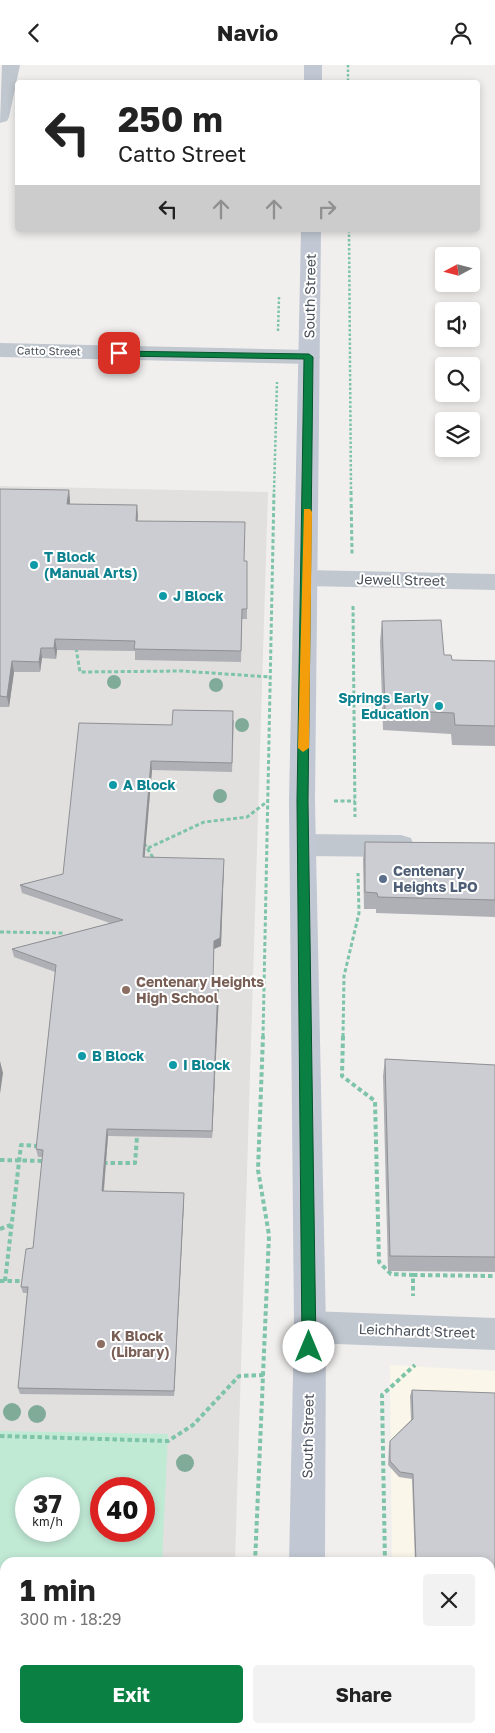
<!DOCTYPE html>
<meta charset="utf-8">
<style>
body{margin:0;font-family:"Golos Text",sans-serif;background:#f2f2f2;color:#222;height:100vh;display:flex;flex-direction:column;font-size:19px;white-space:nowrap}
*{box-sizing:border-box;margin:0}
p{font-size:16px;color:#767676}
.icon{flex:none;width:28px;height:28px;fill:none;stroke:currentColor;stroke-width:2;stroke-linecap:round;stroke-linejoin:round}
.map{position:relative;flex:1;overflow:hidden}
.panel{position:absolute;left:0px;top:1492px;width:495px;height:176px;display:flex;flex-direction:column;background:#fff;border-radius:15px 15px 0 0;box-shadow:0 2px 8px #0003}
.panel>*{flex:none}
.banner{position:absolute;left:15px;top:15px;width:465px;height:152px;border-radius:5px;box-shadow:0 2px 8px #0003;background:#fff;color:#222;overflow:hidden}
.needle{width:32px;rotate:263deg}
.tools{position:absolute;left:435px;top:182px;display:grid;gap:10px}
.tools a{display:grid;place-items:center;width:45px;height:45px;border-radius:5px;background:#fff;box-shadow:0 2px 8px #0003;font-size:25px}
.speed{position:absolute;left:15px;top:1412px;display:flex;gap:10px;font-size:25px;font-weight:700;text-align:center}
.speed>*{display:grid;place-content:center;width:65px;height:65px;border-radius:50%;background:#fff;box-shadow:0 2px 8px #0003;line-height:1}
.speed small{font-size:12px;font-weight:400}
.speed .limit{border:8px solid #d22;background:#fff;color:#111}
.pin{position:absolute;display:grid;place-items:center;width:42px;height:42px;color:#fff;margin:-21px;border-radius:10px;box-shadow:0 2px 8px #0006}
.me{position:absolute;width:55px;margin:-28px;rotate:0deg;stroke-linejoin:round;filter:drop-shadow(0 0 4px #0008)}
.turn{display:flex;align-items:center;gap:18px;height:105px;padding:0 20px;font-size:22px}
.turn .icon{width:65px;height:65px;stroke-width:2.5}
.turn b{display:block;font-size:35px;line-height:42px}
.lanes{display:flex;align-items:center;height:48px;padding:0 20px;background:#0003;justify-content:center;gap:25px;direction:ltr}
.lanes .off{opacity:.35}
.round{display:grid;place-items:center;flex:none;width:52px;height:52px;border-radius:5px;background:#f2f2f2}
.headline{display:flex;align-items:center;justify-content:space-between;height:85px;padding:0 20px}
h1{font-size:30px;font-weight:700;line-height:38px}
.cta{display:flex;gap:10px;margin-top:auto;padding:10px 20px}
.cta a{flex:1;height:58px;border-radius:5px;background:#0b8043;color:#fff;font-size:20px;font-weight:700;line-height:58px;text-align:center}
.cta a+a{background:#f2f2f2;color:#222}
header{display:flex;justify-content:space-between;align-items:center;height:65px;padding:0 20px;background:#fff;font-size:22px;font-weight:700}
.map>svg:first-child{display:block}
.commercial{fill:#faf6e9}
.education{fill:#e1e0df;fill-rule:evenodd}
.green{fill:#c1ead5;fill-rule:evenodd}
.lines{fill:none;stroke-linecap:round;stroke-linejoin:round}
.path-far2{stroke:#7dc4a8;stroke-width:2.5;stroke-dasharray:2.5 2;stroke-linecap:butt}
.path-far1{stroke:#7dc4a8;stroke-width:3;stroke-dasharray:4 2.5;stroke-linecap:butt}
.path{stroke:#7dc4a8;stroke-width:4;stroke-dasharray:4.5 3;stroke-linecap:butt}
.street{fill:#c0c7cf;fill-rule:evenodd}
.secondary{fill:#c1c8d3;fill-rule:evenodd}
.tree{fill:#7fab98}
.wall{fill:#afb0b5}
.shaded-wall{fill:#8f9093}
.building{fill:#cccdd2;stroke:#8f9093}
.route{fill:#0b8043;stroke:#07532c}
.slow{fill:#f59e0b}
.culture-dot{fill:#0f9aa8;stroke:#fff;stroke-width:2}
.service-dot{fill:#5c6f8a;stroke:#fff;stroke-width:2}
.education-dot{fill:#8d6e63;stroke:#fff;stroke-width:2}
.labels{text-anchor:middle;stroke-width:4;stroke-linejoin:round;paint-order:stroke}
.far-street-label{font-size:11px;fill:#485059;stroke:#fff}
.street-label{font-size:14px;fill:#485059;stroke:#fff}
.culture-label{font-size:14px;font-weight:bold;fill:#0d838f;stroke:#fff;text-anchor:start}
.service-label{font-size:14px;font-weight:bold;fill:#4e5e75;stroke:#fff;text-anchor:start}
.education-label{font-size:14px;font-weight:bold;fill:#785e54;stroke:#fff;text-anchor:start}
</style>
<header><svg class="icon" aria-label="back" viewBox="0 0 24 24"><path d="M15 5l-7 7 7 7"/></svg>Navio<svg class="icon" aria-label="person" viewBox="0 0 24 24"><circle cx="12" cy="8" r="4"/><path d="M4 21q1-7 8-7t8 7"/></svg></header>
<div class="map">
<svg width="495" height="1668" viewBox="0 0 495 1668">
<rect width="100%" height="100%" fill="#f1efee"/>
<!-- commercial -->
<polygon class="commercial" points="390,1300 495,1306 495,1668 394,1668 394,1664 490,1664 490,1498 392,1497"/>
<!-- education -->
<path class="education" d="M0,421l268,6 -33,1070 -230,1v166h225v4h-230zM26,1424h43v42h-43zM101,1424h43v42h-43z"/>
<!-- green -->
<path class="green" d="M0,1366l168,3 -6,128 -157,1v166h150v4h-155zM26,1424h43v42h-43zM101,1424h43v42h-43z"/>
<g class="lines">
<!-- path-far2 -->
<g class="path-far2">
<polyline points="348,0 348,18"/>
<polyline points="349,165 351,427"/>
<polyline points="278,266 279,232"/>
<polyline points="274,427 277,317"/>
</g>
<!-- path-far1 -->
<g class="path-far1">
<polyline points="351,426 352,489"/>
<polyline points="353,541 355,752"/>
<polyline points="76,583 80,607 182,606 270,612"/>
<polyline points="334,736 355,736"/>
<polyline points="144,778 155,796"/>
<polyline points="148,783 204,757 247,752 268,736"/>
<polyline points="0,867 63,868"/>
<polyline points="263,972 274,426"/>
<polyline points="343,972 344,911 359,848 358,808"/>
</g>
<!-- path -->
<g class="path">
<polyline points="343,971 342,1011 375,1036 379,1197 391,1209 413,1210 413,1231"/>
<polyline points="0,1095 44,1096"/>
<polyline points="103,1098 135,1098 137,1072"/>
<polyline points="0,1164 11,1160"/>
<polyline points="413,1210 495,1211"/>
<polyline points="0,1216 24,1216"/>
<polyline points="5,1216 21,1080 39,1081"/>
<polyline points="0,1371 168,1376 193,1360 239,1311 264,1310"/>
<polyline points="255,1498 269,1170 258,1105 263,971"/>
<polyline points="385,1498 382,1330 415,1300"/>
<polyline points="247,1664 247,1668"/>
<polyline points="387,1664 388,1668"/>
</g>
<!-- street -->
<g class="street">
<polygon points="2,0 20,0 9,52 7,56 0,58"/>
<polygon points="0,278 309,285 317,287 320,292 317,297 309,299 0,292"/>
<polygon points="306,505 495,509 495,525 306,521 298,519 294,513 298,507"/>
<polygon points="303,769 401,770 411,773 414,781 411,789 401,792 303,791 293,788 290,780 293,772"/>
<polygon points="310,1246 495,1253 495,1285 310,1278 299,1273 294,1262 299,1251"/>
</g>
<!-- secondary -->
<g class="secondary">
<rect x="304" y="0" width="18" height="18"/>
<polygon points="301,165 321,165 315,736 326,1262 325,1498 289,1498 294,1262 289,736"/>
<polygon points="287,1664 323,1664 324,1668 286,1668"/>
</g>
</g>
<!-- trees -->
<g class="tree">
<circle cx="114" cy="617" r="7"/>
<circle cx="216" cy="620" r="7"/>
<circle cx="242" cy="660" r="7"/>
<circle cx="220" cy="731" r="7"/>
<circle cx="12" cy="1347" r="9"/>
<circle cx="37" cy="1349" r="9"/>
<circle cx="185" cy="1398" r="9"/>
</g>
<!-- wall -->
<g class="wall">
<polygon points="0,424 69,425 70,439 137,440 137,456 244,496 247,496 247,554 242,554 241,597 135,595 135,586 57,585 56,594 42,593 40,607 14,607 9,642 0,642"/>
<polygon points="382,556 452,595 495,596 495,681 452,680 451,669 383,665 380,576"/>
<polygon points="234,655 232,707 152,705 144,792 224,802 221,881 214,884 213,916 219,928 212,1073 108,1071 104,1126 184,1128 184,1135 174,1331 20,1329 18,1323 27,1228 23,1228 21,1222 33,1183 43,1092 38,1092 36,1084 55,907 14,892 12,884 110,858 22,828 20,820 63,809 172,660"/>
<polygon points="365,777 495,778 495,852 376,848 376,844 364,844 363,794"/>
<polygon points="385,994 495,1000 495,1207 388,1206 383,1011"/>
<polygon points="412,1325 495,1328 495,1668 420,1668 420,1664 490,1664 490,1498 415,1498 412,1414 399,1412 388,1400 389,1381 390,1376 411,1355 410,1331"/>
</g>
<!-- shaded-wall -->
<g class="shaded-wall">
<polygon points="69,425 70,436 69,450 67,439"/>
<polygon points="137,440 138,451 137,467 136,456"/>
<polygon points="55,574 57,585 56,594 54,583"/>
<polygon points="41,583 42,593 40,607 39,597"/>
<polygon points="12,596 14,607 9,642 7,632"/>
<polygon points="151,696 152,705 144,800 143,792"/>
<polygon points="224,794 221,881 214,884 213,923 214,876"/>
<polygon points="218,920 219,928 212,1073 212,1066"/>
<polygon points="0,996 3,1008 0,1029"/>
<polygon points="107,1064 108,1071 103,1133 102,1126"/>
<polygon points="184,1128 184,1135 174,1331 174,1326"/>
</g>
<!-- building -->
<g class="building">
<polygon points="0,424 69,425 67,439 137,440 136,456 245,457 244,496 247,496 247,544 242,544 241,586 134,584 135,576 55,574 54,583 41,583 39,597 12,596 7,632 0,631"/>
<polygon points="441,555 444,590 451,590 452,595 495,596 495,661 455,660 454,648 385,645 382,556"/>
<polygon points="173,645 233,646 232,698 151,696 143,792 224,794 220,873 214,876 213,915 218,920 212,1066 107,1064 102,1126 184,1128 174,1326 18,1323 28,1222 21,1222 26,1184 33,1183 43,1085 36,1084 56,900 12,884 123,855 20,820 63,809 79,658 172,660"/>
<polygon points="365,777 495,778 495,835 378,832 377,828 365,827"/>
<polygon points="385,994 495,1000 495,1192 390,1191"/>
<polygon points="412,1325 495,1328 495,1668 421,1668 421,1664 490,1664 490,1498 416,1498 413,1409 400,1407 390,1396 390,1376 413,1354"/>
</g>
<!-- route -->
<polygon class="route" points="116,286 309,289 313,292 308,736 316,1282 314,1287 309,1289 304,1287 302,1282 297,736 304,294 119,291 116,290"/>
<!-- slow -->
<polygon class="slow" points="304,444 310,444 312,447 309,683 303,687 298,683"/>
<!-- markers -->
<g class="culture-dot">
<circle cx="34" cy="500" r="5"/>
<circle cx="163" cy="531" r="5"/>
<circle cx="439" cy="641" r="5"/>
<circle cx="113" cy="720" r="5"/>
<circle cx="82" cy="991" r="5"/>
<circle cx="173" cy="1000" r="5"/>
</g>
<circle class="service-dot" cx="383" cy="814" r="5"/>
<g class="education-dot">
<circle cx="126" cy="925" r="5"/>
<circle cx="101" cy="1279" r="5"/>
</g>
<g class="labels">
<!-- far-street labels -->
<g class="far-street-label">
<text transform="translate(49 286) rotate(1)" y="4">Catto Street</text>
</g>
<!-- street labels -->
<g class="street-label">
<text transform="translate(310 231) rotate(-89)" y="5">South Street</text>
<text transform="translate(401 515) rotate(1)" y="5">Jewell Street</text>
<text transform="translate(417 1266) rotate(2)" y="5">Leichhardt Street</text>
<text transform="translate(308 1371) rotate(-89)" y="5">South Street</text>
</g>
<!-- culture labels -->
<g class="culture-label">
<text x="44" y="497">T Block<tspan x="44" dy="16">(Manual Arts)</tspan></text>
<text x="173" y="536">J Block</text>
<text x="429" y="638" text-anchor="end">Springs Early<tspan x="429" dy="16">Education</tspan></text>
<text x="123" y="725">A Block</text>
<text x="92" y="996">B Block</text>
<text x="183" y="1005">I Block</text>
</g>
<!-- service labels -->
<g class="service-label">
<text x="393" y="811">Centenary<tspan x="393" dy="16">Heights LPO</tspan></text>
</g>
<!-- education labels -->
<g class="education-label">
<text x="136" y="922">Centenary Heights<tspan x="136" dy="16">High School</tspan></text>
<text x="111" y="1276">K Block<tspan x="111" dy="16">(Library)</tspan></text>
</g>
</g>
</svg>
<div class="tools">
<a><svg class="needle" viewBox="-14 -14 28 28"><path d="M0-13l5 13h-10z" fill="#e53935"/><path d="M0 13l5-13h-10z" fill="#767676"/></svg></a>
<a><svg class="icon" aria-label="sound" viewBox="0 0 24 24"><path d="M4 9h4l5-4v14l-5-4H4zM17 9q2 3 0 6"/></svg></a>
<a><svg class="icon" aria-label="search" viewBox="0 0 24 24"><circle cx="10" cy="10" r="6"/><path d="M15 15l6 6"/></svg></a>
<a><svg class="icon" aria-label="layers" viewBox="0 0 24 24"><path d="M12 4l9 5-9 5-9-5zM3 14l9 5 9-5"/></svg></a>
</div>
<div class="speed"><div>37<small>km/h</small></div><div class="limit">40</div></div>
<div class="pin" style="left:119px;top:288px;background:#d93025"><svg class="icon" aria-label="arrive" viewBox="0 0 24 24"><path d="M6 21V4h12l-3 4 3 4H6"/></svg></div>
<svg class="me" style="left:309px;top:1282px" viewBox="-20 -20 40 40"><circle r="19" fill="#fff"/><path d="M0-13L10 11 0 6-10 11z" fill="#0b8043"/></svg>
<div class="banner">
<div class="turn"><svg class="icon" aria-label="left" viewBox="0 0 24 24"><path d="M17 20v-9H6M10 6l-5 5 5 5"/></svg><div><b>250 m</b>Catto Street</div></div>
<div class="lanes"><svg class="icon" aria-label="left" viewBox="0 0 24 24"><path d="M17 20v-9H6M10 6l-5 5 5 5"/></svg><svg class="icon off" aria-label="ahead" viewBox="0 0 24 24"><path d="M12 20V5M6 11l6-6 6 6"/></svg><svg class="icon off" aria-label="ahead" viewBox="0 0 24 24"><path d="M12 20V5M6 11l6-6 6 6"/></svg><svg class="icon off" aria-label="right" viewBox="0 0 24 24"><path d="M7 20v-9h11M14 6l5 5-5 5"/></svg></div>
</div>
<section class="panel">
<div class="headline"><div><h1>1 min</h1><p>300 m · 18:29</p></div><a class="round"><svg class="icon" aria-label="close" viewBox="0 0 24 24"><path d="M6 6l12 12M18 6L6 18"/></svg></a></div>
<div class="cta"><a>Exit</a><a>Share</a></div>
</section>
</div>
